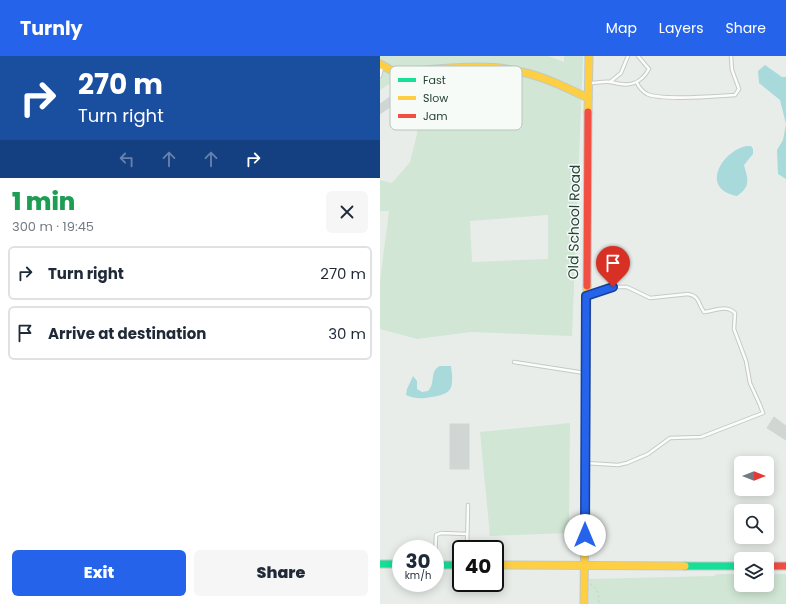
<!DOCTYPE html>
<meta charset="utf-8">
<style>
body{margin:0;font-family:Poppins,sans-serif;background:#f6f6f7;color:#1f2937;height:100vh;display:flex;flex-direction:column;font-size:15px;white-space:nowrap}
*{box-sizing:border-box;margin:0}
p{font-size:13px;color:#747a83}
.icon{flex:none;width:22px;height:22px;fill:none;stroke:currentColor;stroke-width:2;stroke-linecap:round;stroke-linejoin:round}
.map{position:relative;flex:1;overflow:hidden}
.details{display:flex;flex-direction:column;background:#fff;width:380px}
.details>*{flex:none}
.guide{background:#1a4fa0;color:#fff;overflow:hidden}
.needle{width:26px;rotate:90deg}
.fabs{position:absolute;left:354px;top:400px;display:grid;gap:8px}
.fabs a{display:grid;place-items:center;width:40px;height:40px;border-radius:6px;background:#fff;box-shadow:0 2px 10px #0003;font-size:20px}
.speed{position:absolute;left:12px;top:484px;display:flex;gap:8px;font-size:20px;font-weight:700;text-align:center}
.speed>*{display:grid;place-content:center;width:52px;height:52px;border-radius:50%;background:#fff;box-shadow:0 2px 10px #0003;line-height:1}
.speed small{font-size:10px;font-weight:400}
.speed .limit{border:2px solid #111;border-radius:6px;background:#fff;color:#111}
.pin{position:absolute;display:grid;place-items:center;width:34px;height:34px;color:#fff;margin:-41px -17px;border-radius:50% 50% 50% 0;rotate:-45deg;box-shadow:0 0 4px #0007}
.pin .icon{rotate:45deg}
.me{position:absolute;width:44px;margin:-22px;rotate:0deg;stroke-linejoin:round;filter:drop-shadow(0 0 3px #0008)}
.turn{display:flex;align-items:center;gap:14px;height:84px;padding:0 12px;font-size:18px}
.turn .icon{width:52px;height:52px;stroke-width:2.5}
.turn b{display:block;font-size:28px;line-height:34px}
.lanes{display:flex;align-items:center;height:38px;padding:0 12px;background:#0003;justify-content:center;gap:20px;direction:ltr}
.lanes .off{opacity:.35}
.round{display:grid;place-items:center;flex:none;width:42px;height:42px;border-radius:6px;background:#f6f6f7}
.overview{display:flex;align-items:center;justify-content:space-between;height:68px;padding:0 12px}
h1{font-size:24px;font-weight:800;line-height:30px;color:#1e9e55}
.action{display:flex;gap:8px;margin-top:auto;padding:8px 12px}
.action a{flex:1;height:46px;border-radius:6px;background:#2563eb;color:#fff;font-size:16px;font-weight:800;line-height:46px;text-align:center}
.action a+a{background:#f6f6f7;color:#1f2937}
ul{padding:0;list-style:none}
li{display:flex;align-items:center;gap:12px;height:54px;margin:0 8px 6px;padding:0 4px;border:2px solid #e0e1e3;border-radius:6px}
li div{flex:1}
li b{display:block;font-size:15px}
li em{font-style:normal}
header{display:flex;align-items:center;gap:24px;box-sizing:border-box;height:56px;padding:0 20px;background:#2563eb;color:#fff}
header strong{font-size:19px}
nav{display:flex;gap:22px;margin-inline-start:auto;font-size:14px}
main{display:flex;flex:1;min-height:0}
.map>svg:first-child{display:block}
.green{fill:#d1e6d5;fill-rule:evenodd}
.water{fill:#a8d9db}
.building{fill:#d0d6d3;stroke:#d1d6d3}
.lines{fill:none;stroke-linecap:round;stroke-linejoin:round}
.lane-casing{stroke:#c5cac7;stroke-width:4.5}
.fast-casing{stroke:#c1c9c5;stroke-width:9}
.slow-casing{stroke:#c1c9c5;stroke-width:9}
.jam-casing{stroke:#c1c9c5;stroke-width:9}
.path{stroke:#c6cfcb;stroke-width:1;stroke-dasharray:2 3;stroke-linecap:butt}
.lane{stroke:#fcfcfc;stroke-width:2.5}
.fast{stroke:#16e098;stroke-width:7}
.slow{stroke:#ffcf43;stroke-width:7}
.jam{stroke:#f24e42;stroke-width:7}
.route-casing{stroke:#184099;stroke-width:10}
.route{stroke:#2563eb;stroke-width:7}
.labels{text-anchor:middle;stroke-width:3;stroke-linejoin:round;paint-order:stroke}
.street-label{font-size:14px;fill:#244237;stroke:#f7fbf8}
.key{fill:#f7fbf8;stroke:#b8c4be;stroke-width:1}
.key-label{font-size:11px;fill:#244237}
</style>
<header>
<strong>Turnly</strong>
<nav><a>Map</a><a>Layers</a><a>Share</a></nav>
</header>
<main>
<section class="details">
<div class="guide">
<div class="turn"><svg class="icon" aria-label="right" viewBox="0 0 24 24"><path d="M7 20v-9h11M14 6l5 5-5 5"/></svg><div><b>270 m</b>Turn right</div></div>
<div class="lanes"><svg class="icon off" aria-label="left" viewBox="0 0 24 24"><path d="M17 20v-9H6M10 6l-5 5 5 5"/></svg><svg class="icon off" aria-label="ahead" viewBox="0 0 24 24"><path d="M12 20V5M6 11l6-6 6 6"/></svg><svg class="icon off" aria-label="ahead" viewBox="0 0 24 24"><path d="M12 20V5M6 11l6-6 6 6"/></svg><svg class="icon" aria-label="right" viewBox="0 0 24 24"><path d="M7 20v-9h11M14 6l5 5-5 5"/></svg></div>
</div>
<div class="overview"><div><h1>1 min</h1><p>300 m · 19:45</p></div><a class="round"><svg class="icon" aria-label="close" viewBox="0 0 24 24"><path d="M6 6l12 12M18 6L6 18"/></svg></a></div>
<ul>
<li><svg class="icon" aria-label="right" viewBox="0 0 24 24"><path d="M7 20v-9h11M14 6l5 5-5 5"/></svg><div><b>Turn right</b></div><em>270 m</em></li>
<li><svg class="icon" aria-label="arrive" viewBox="0 0 24 24"><path d="M6 21V4h12l-3 4 3 4H6"/></svg><div><b>Arrive at destination</b></div><em>30 m</em></li>
</ul>
<div class="action"><a>Exit</a><a>Share</a></div>
</section>
<div class="map">
<svg width="406" height="548" viewBox="0 0 406 548">
<rect width="100%" height="100%" fill="#e8edea"/>
<!-- green -->
<g class="green">
<path d="M0,0h168l16,6v-6h19l-11,280 -101,-4 -54,7 -37,-10v-48l9,-70h-9v-31l12,3 18,-21 7,-28 1,-34 -11,-11 -16,-6 -11,7zM168,159v44l-76,3 -2,-41z"/>
<polygon points="190,367 189,477 110,480 100,376"/>
<polygon points="337,518 361,518 361,529 387,529 387,518 406,518 406,548 209,548 209,523 334,520"/>
</g>
<!-- water -->
<g class="water">
<polygon points="385,9 402,21 406,21 406,123 398,118 397,94 403,84 406,68 400,44 379,27 378,15"/>
<path d="M366,90h5l2,3v5l-9,11c4,15 7,21 -7,31 -37,-7 -16,-44 9,-50z"/>
<path d="M60,310h11c3,22 2,28 -20,31 -9,2 -16,2 -25,-2l1,-6 6,-13 4,5v8l5,3 6,-1c8,-7 1,-20 12,-25z"/>
</g>
<!-- building -->
<g class="building">
<polygon points="13,39 19,49 15,52 13,49 0,58 0,48"/>
<polygon points="394,361 406,370 406,384 387,372"/>
<rect x="70" y="368" width="19" height="45"/>
</g>
<g class="lines">
<!-- lane casing -->
<g class="lane-casing">
<g id="lane">
<polyline points="0,20 2,11"/>
<polyline points="230,26 241,17 248,0"/>
<path d="M209,27c6,0 16,-2 22,-1 17,5 29,3 38,-13l-11,-13"/>
<path d="M257,27c2,4 5,8 10,11 16,7 69,2 88,1l4,-6 -7,-19 -1,-14"/>
<polyline points="134,306 205,317"/>
<path d="M205,407l33,2 9,-2 21,-9 22,-16 31,-1 62,-24 -3,-8 -10,-22 -4,-22 -12,-32 1,-16c-9,-9 -20,-2 -31,-1 -6,-8 -4,-16 -16,-18l-38,4 -23,-11h-14l-25,8"/>
<polyline points="87,493 88,449"/>
<polyline points="55,506 56,479 61,477 87,478"/>
</g>
</g>
<!-- fast casing -->
<g class="fast-casing">
<g id="fast">
<polyline points="0,508 21,508"/>
<polyline points="55,509 81,509"/>
<polyline points="305,510 361,510"/>
</g>
</g>
<!-- slow casing -->
<g class="slow-casing">
<g id="slow">
<path d="M0,8l11,6 8,2c40,-2 84,-10 123,0 23,5 45,16 66,26"/>
<polyline points="208,56 209,0"/>
<polyline points="115,509 305,510"/>
<polyline points="204,548 207,230"/>
</g>
</g>
<!-- jam casing -->
<g class="jam-casing">
<g id="jam">
<polyline points="207,230 208,56"/>
<polyline points="387,510 406,510"/>
</g>
</g>
<!-- path -->
<path class="path" d="M210,528c9,5 9,11 9,20"/>
<!-- lane -->
<use href="#lane" class="lane"/>
<!-- fast -->
<use href="#fast" class="fast"/>
<!-- slow -->
<use href="#slow" class="slow"/>
<!-- jam -->
<use href="#jam" class="jam"/>
</g>
<g class="lines">
<!-- route casing -->
<g class="route-casing">
<polyline id="route" points="205,479 206,240 233,231"/>
</g>
<!-- route -->
<use href="#route" class="route"/>
</g>
<g class="labels">
<!-- street labels -->
<g class="street-label">
<text transform="translate(194 166) rotate(-89)" y="5">Old School Road</text>
</g>
</g>
<!-- legend -->
<rect x="10" y="10" width="132" height="64" rx="6" class="key"/>
<rect x="18" y="22" width="18" height="4" fill="#16e098"/>
<rect x="18" y="40" width="18" height="4" fill="#ffcf43"/>
<rect x="18" y="58" width="18" height="4" fill="#f24e42"/>
<g class="key-label">
<text x="43" y="28">Fast</text>
<text x="43" y="46">Slow</text>
<text x="43" y="64">Jam</text>
</g>
</svg>
<div class="fabs">
<a><svg class="needle" viewBox="-14 -14 28 28"><path d="M0-13l5 13h-10z" fill="#e53935"/><path d="M0 13l5-13h-10z" fill="#747a83"/></svg></a>
<a><svg class="icon" aria-label="search" viewBox="0 0 24 24"><circle cx="10" cy="10" r="6"/><path d="M15 15l6 6"/></svg></a>
<a><svg class="icon" aria-label="layers" viewBox="0 0 24 24"><path d="M12 4l9 5-9 5-9-5zM3 14l9 5 9-5"/></svg></a>
</div>
<div class="speed"><div>30<small>km/h</small></div><div class="limit">40</div></div>
<div class="pin" style="left:233px;top:231px;background:#d93025"><svg class="icon" aria-label="arrive" viewBox="0 0 24 24"><path d="M6 21V4h12l-3 4 3 4H6"/></svg></div>
<svg class="me" style="left:205px;top:479px" viewBox="-20 -20 40 40"><circle r="19" fill="#fff"/><path d="M0-13L10 11 0 6-10 11z" fill="#2563eb"/></svg>
</div>
</main>
